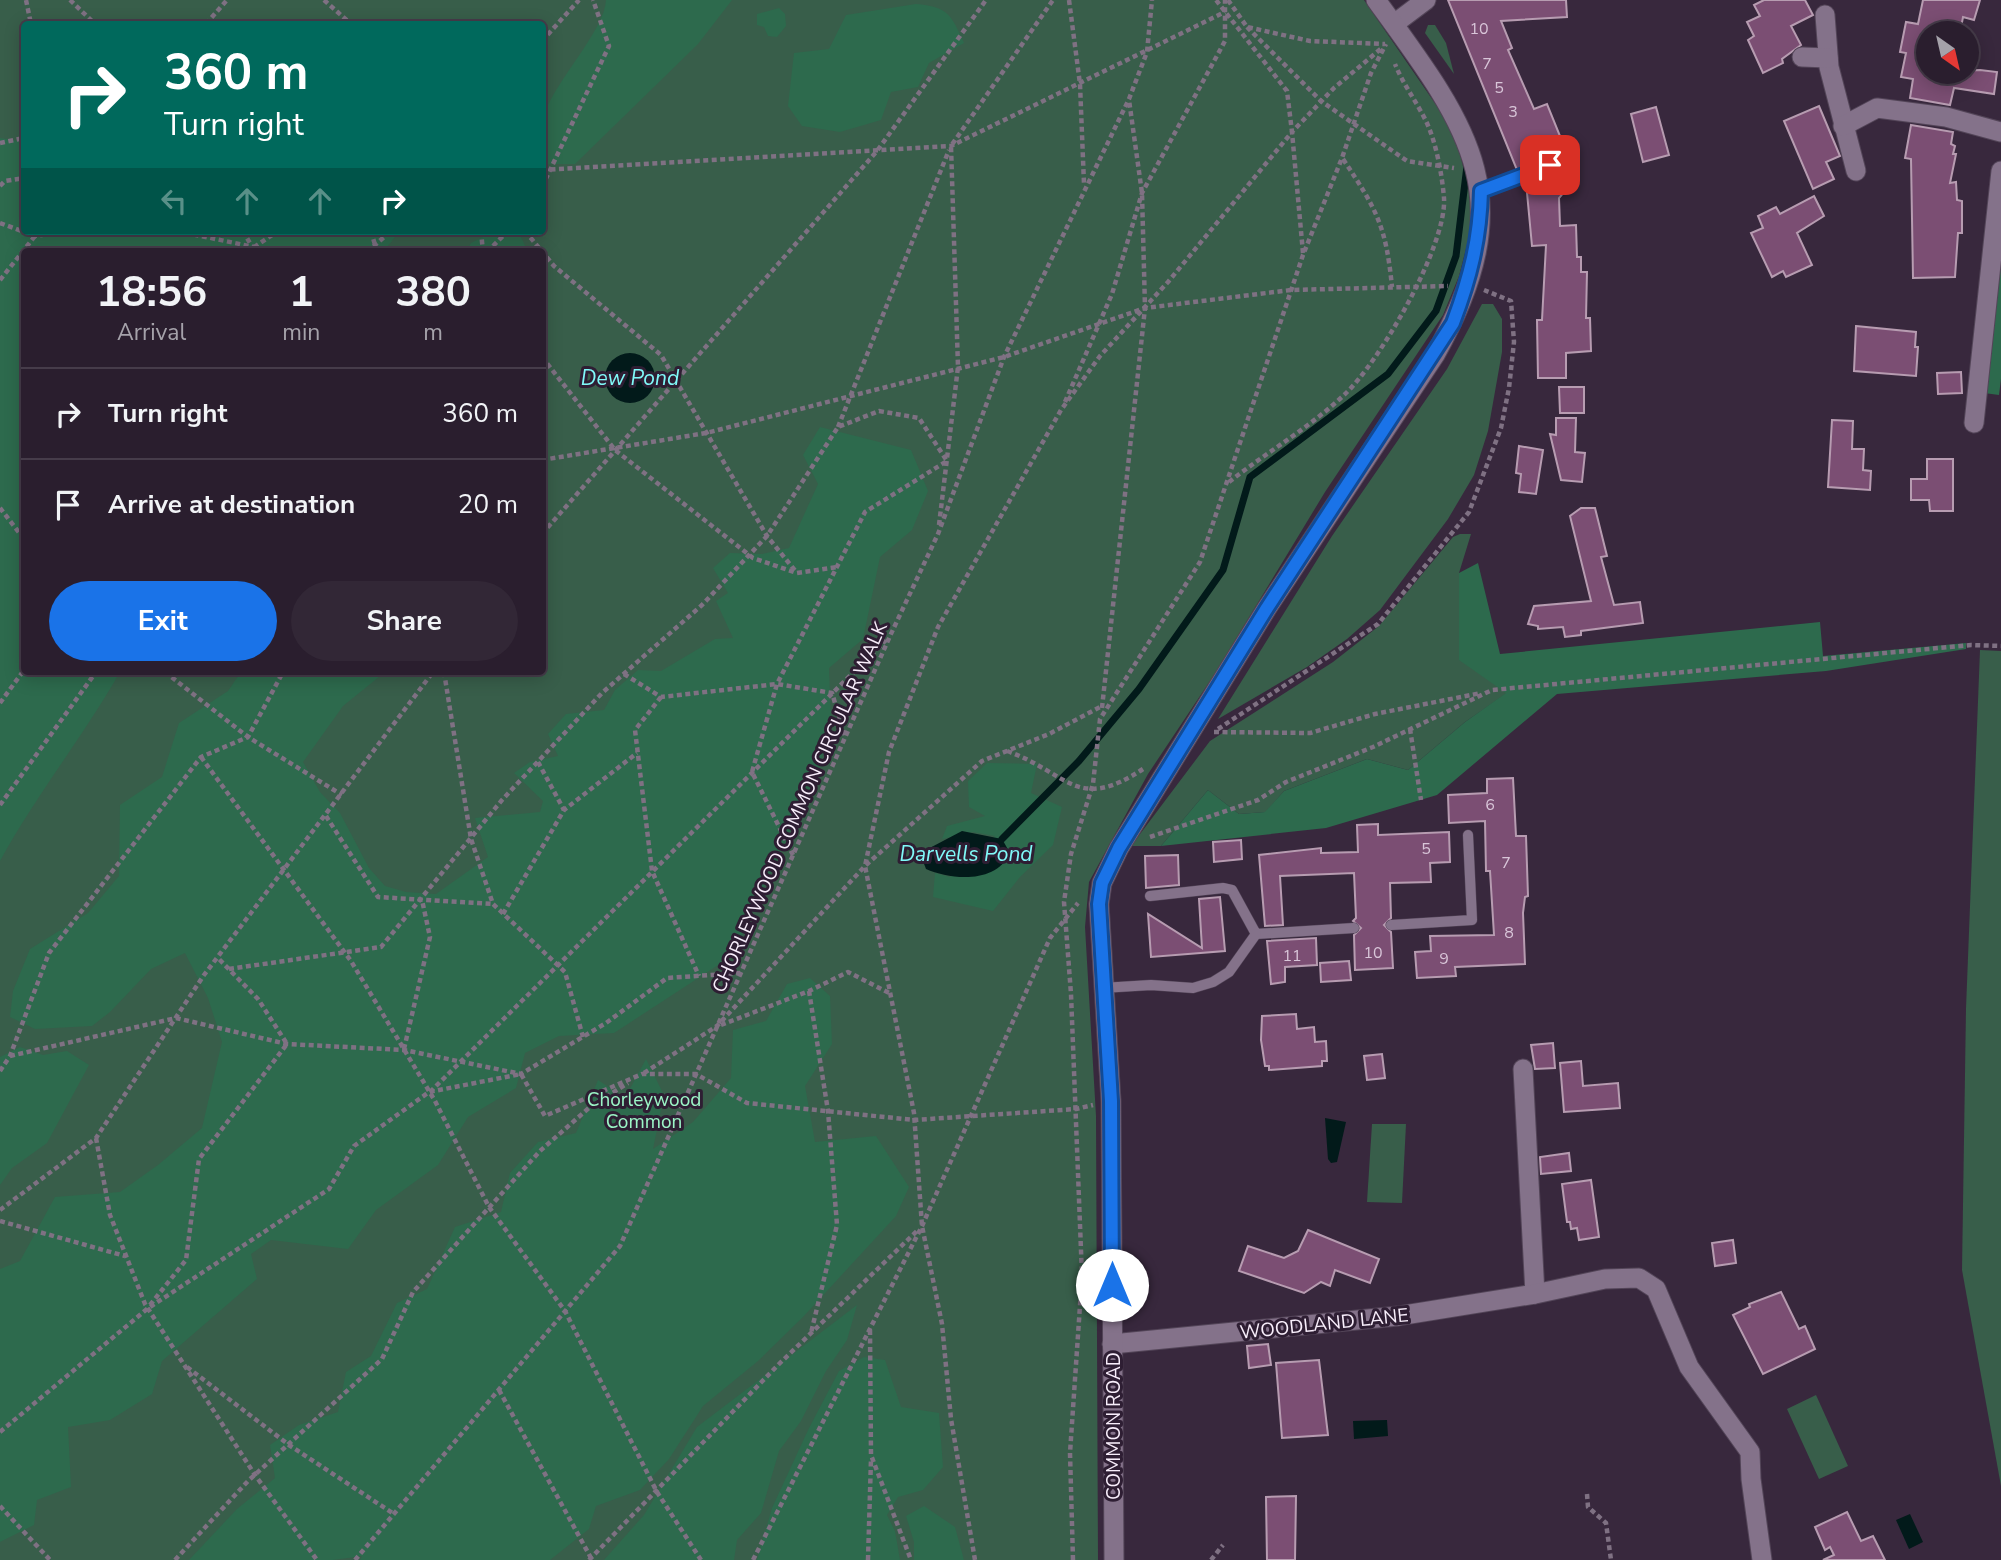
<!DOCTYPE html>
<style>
body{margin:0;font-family:"Nunito Sans",sans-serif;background:#322736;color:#f1f3f6;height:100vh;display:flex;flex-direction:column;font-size:26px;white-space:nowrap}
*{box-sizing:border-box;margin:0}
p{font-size:23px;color:#a5a2aa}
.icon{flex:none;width:38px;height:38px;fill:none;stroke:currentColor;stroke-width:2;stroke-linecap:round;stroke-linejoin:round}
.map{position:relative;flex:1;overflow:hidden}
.panel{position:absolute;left:21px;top:248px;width:525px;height:427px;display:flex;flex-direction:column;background:#2a1e2e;border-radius:7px;box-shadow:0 4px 18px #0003,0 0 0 2px #463c4a}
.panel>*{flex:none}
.top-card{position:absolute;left:21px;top:21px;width:525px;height:214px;border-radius:7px;box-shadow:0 4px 18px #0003,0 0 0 2px #463c4a;background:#00695c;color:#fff;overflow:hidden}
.needle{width:46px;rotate:146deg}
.fabs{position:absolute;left:1916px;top:21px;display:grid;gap:14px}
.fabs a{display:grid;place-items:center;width:63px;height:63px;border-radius:50%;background:#2a1e2e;box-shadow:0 4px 18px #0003,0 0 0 2px #463c4a;font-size:35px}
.pin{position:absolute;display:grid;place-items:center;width:60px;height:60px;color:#fff;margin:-30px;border-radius:14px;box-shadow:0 4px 10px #0006}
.me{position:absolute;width:77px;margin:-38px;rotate:0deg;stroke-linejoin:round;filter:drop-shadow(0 0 5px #0008)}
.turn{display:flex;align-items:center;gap:24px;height:147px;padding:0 28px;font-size:32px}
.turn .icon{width:91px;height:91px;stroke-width:2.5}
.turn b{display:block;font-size:49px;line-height:60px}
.lanes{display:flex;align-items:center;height:66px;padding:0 28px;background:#0003;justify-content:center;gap:35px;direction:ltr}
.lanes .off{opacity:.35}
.eta{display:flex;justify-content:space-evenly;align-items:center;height:119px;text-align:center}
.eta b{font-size:42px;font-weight:700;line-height:49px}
.cta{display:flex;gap:14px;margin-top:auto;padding:14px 28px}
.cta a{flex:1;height:80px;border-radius:42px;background:#1a73e8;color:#fff;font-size:28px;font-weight:700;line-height:80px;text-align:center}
.cta a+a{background:#322736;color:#f1f3f6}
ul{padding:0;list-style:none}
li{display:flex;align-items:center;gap:21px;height:91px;padding:0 28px;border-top:2px solid #463c4a}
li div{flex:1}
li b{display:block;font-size:26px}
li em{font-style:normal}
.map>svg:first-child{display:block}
.green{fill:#385e4a;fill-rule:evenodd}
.forest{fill:#2d6a4d}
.water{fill:#021a1a}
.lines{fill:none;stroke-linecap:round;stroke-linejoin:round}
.stream{stroke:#021a1a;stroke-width:7}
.building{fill:#7b4e73;stroke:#b79cb1;stroke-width:2}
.service-casing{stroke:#534558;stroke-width:11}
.minor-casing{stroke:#534558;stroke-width:21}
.path{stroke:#7f7183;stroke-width:4.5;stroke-dasharray:5 3.5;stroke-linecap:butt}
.service{stroke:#84728a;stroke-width:10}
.minor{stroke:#84728a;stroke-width:19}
.route-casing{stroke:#114b97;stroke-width:18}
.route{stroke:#1a73e8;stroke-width:12}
.labels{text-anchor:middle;stroke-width:6;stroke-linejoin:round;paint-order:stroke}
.number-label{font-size:16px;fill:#d9c6d9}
.street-label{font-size:19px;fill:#f8eefb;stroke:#2e1e33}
.park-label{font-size:19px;fill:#9bf5c6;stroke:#2e1e33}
.water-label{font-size:21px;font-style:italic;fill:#80faf9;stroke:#2e1e33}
</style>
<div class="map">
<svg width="2001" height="1560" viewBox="0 0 2001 1560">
<rect width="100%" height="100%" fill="#38283d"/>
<!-- green -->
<g class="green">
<path d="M0,0h1364l79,115 15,31 14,57 -3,34 -10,39 -16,39 -118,177 -111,183 -66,99 -59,108 -4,45 11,189 2,444h-1098zM24,24h518v207h-518zM24,252h518v420h-518z"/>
<polygon points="1428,25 1435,25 1446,43 1454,74 1425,33"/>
<polygon points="1482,304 1493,304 1502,319 1502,352 1488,431 1474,475 1448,519 1380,610 1347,639 1307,667 1218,719 1332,536 1447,369"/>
<polygon points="1460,534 1471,534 1459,573 1507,693 1465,722 1408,770 1367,759 1284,791 1266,812 1239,814 1208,790 1161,846 1131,846 1210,741 1333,662 1379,626 1453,537"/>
<polygon points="1980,650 2001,651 2001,1486 1962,1270 1966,1009"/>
<polygon points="1372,1124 1406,1124 1402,1203 1367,1202"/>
<polygon points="1816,1395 1848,1466 1819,1479 1787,1409"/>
</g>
<!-- forest -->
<g class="forest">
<path d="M606,0h126l-34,44 -123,120h-32c-1,-15 -4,-35 1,-49 11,-34 61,-85 62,-115z"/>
<path d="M916,4c32,3 35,10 48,39l-35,20 -11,24 -27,5 -10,28 -41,12 -38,-6 -14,-20 6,-53 35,-4 17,-34z"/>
<polygon points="779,8 785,14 786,26 777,37 768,36 764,27 757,25 757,14"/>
<path d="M0,138l24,4v89h376l-17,21h-359v420h96c-37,65 -84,123 -120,189z"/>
<polygon points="495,231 519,233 528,252 466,252 471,243"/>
<polygon points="2001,235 2001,379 1999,395 1984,393"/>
<polygon points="820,427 911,450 928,491 912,530 880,557 863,639 829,668 831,722 818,772 732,956 614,1033 559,1036 525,1053 516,1088 468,1117 438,1165 376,1210 348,1249 271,1240 251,1254 257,1279 162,1361 152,1394 110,1420 68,1427 71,1487 37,1500 34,1525 0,1542 0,1269 20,1261 55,1197 120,1192 158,1165 202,1128 222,1042 208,998 185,953 151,969 110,1012 92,1026 35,1029 10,1017 13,991 30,949 88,913 119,876 120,805 162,777 179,723 228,691 241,672 385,672 343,706 303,762 320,792 340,813 369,868 385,886 406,892 436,894 488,857 475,818 540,812 543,801 514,773 530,762 558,756 548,734 566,714 604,710 615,690 638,670 661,671 715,639 733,638 716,601 728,593 713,568 730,553 762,554 789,548 818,484 803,455"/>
<polygon points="1478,563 1500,654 1820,622 1823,656 1966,643 1966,649 1826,671 1557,694 1437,795 1326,828 1161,846 1208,790 1239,814 1265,812 1284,791 1367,759 1408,770 1465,722 1506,693 1459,660 1459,573"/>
<polygon points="987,763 1037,764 1031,793 1062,807 1053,845 1020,877 993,911 933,897 935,873 950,877 995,836 973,832 942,839 947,826 985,816 969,807 968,781"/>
<polygon points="810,978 830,996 832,1044 805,1086 815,1142 876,1136 909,1187 896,1216 803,1317 758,1361 703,1406 669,1459 640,1490 596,1506 589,1529 550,1560 360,1560 362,1556 333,1560 189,1560 237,1509 275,1478 270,1445 299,1425 338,1412 346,1372 371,1356 397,1303 427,1289 455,1227 501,1212 510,1173 538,1142 576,1133 598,1080 625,1098 646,1059 664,1095 653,1149 693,1122 731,1078 733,1030 766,1021 787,984"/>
<polygon points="20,1047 43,1055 67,1051 89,1065 47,1143 12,1168 0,1185 0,1057"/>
<polygon points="857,1305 847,1340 826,1371 801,1421 779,1451 761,1513 737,1540 734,1560 604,1560 644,1515 697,1427"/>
<polygon points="864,1357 885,1360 901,1407 939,1413 943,1467 923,1490 898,1497 887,1515 895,1531 900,1560 757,1560 772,1508 809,1428 839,1371"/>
<polygon points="924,1506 955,1527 964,1560 914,1560 914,1542 906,1516"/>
</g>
<!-- water -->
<g class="water">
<circle cx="630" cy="378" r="25"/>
<path d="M962,831l40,8 8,14c-14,31 -59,27 -84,16l-5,-13 3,-5z"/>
<polygon points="1325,1118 1346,1122 1337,1162 1331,1163 1328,1159"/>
<polygon points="1387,1420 1388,1436 1354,1439 1353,1421"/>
<polygon points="1910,1514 1923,1542 1909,1549 1896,1520"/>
</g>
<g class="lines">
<!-- stream -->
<polyline class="stream" points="1002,839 1079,761 1139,689 1223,570 1250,477 1388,374 1436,311 1456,256 1467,166"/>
</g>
<!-- building -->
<g class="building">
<polygon points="1448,0 1566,0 1567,17 1501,21 1512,48 1508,50 1534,109 1547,104 1562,141 1555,144 1560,154 1517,170"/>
<polygon points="1764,0 1805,0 1813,15 1791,26 1801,45 1782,59 1783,63 1763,73 1748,40 1754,36 1747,22 1760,16 1754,5"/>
<polygon points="1923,0 1980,0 1974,20 1963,17 1960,33 1928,33 1928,72 1980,70 1997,72 1994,94 1954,88 1950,105 1910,98 1913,79 1901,77 1906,53 1900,52 1906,22 1918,24"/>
<polygon points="1819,106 1840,156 1826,162 1834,179 1813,189 1784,121"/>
<polygon points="1656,107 1669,155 1643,162 1631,114"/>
<polygon points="1911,125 1953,132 1951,144 1955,146 1953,154 1956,154 1950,183 1956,182 1957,200 1962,201 1962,233 1958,233 1955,277 1913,278 1911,159 1905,158"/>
<polygon points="1553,172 1569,186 1559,198 1560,226 1576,225 1577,257 1581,257 1581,272 1587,272 1586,318 1590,318 1591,351 1566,353 1566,378 1538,378 1537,320 1542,320 1546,245 1532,246 1526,182"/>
<polygon points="1814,196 1824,216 1797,233 1812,265 1786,277 1783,271 1772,277 1751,233 1763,228 1758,216 1776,207 1780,214"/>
<polygon points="1856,326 1916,332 1915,347 1918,347 1916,376 1854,371"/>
<polygon points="1961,372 1962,393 1938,394 1937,373"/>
<polygon points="1559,387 1584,387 1584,413 1560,413"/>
<polygon points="1556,418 1576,418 1575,452 1585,453 1582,482 1561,480 1550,434 1556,435"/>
<polygon points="1832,420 1853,421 1852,449 1864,449 1863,470 1871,471 1870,490 1828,487"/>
<polygon points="1519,446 1543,450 1536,494 1519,492 1521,474 1516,473"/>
<polygon points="1927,459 1953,459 1953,511 1930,511 1929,500 1911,500 1911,479 1927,479"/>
<polygon points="1581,508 1595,508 1607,556 1601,557 1614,605 1640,602 1643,623 1581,631 1581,635 1565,637 1563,627 1538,629 1538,626 1528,624 1534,606 1591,601 1570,516"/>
<polygon points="1513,778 1516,836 1526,836 1528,896 1525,897 1523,913 1525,964 1455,967 1456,976 1417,978 1415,952 1431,951 1430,936 1494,935 1490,871 1486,871 1485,821 1449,823 1448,795 1487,793 1487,779"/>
<polygon points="1378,824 1378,835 1449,832 1450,862 1430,863 1431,882 1390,883 1391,918 1384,925 1391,932 1393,968 1355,970 1354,935 1361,928 1353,921 1356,918 1354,873 1280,876 1283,925 1265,926 1259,855 1321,848 1321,853 1358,852 1357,825"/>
<polygon points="1241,840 1242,859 1214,862 1213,842"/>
<polygon points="1178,855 1179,885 1146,888 1145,856"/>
<polygon points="1220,897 1225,951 1151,957 1148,914 1202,948 1199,899"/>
<polygon points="1316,938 1317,965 1285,967 1285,982 1271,984 1267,941"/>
<polygon points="1349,961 1351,980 1321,982 1320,963"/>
<polygon points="1296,1014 1297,1029 1314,1027 1315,1042 1326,1041 1327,1061 1322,1061 1322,1066 1269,1070 1269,1066 1265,1066 1261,1040 1262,1016"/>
<polygon points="1553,1043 1555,1068 1535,1069 1531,1045"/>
<polygon points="1382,1054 1385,1078 1367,1080 1364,1056"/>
<polygon points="1581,1061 1583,1086 1618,1083 1620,1108 1564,1112 1560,1063"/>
<polygon points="1569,1153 1571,1171 1541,1174 1540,1157"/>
<polygon points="1591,1180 1599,1237 1579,1240 1577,1228 1571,1229 1570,1222 1567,1222 1562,1184"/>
<polygon points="1308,1230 1379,1259 1370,1283 1335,1270 1330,1286 1321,1282 1304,1293 1239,1271 1248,1246 1284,1258 1298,1251"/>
<polygon points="1733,1240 1736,1263 1715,1266 1712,1243"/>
<polygon points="1781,1292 1799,1329 1805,1326 1815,1349 1763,1374 1733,1315 1750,1307 1749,1304"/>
<polygon points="1268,1344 1271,1365 1249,1368 1247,1346"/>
<polygon points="1319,1360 1328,1435 1282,1438 1276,1363"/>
<polygon points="1296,1496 1295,1560 1267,1560 1266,1497"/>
<polygon points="1847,1512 1861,1541 1873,1536 1885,1560 1823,1560 1834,1555 1830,1547 1825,1550 1815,1527"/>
</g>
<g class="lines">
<!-- service casing -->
<g class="service-casing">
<g id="service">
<polyline points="1481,191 1570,158"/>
<polyline points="1150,896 1223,888 1232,890 1256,934 1354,928"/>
<polyline points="1391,925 1472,920 1468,835"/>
<polyline points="1102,988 1151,985 1193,988 1213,982 1229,972 1256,934"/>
</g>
</g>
<!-- minor casing -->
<g class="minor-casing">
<g id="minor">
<polyline points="1825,15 1829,67 1856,171"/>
<polyline points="1394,24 1426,0"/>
<polyline points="1802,57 1828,58"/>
<polyline points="1843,126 1877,108 1946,117 2001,132"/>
<polyline points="1974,423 2001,171"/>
<polyline points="1523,1069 1535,1294"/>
<polyline points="1112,1344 1398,1316 1535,1294 1605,1279 1639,1278 1656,1289 1689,1367 1750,1452 1751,1479 1762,1560"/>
<path d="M1114,1560l-3,-459 -12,-197 3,-21 17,-35 148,-240 168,-253c88,-157 37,-224 -59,-355"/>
</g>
</g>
<!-- path -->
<g class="path">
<polyline points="26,0 31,24"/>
<polyline points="70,0 95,24"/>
<polyline points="324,0 351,24"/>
<polyline points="1069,0 1080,84 1084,184"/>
<polyline points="1228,0 1247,27 1310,41 1385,44"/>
<polyline points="206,24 227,0"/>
<polyline points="1247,27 1321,101 1407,161 1454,168"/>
<polyline points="542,41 579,0"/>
<polyline points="0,143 24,138"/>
<path d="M1343,159c34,51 43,67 49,128"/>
<polyline points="542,170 951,146 1225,12"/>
<polyline points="0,186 5,181 24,178"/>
<polyline points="542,187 609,46 593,0"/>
<polyline points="0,223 35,236 67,231"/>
<polyline points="177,231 254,247 262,252"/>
<polyline points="243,231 255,252"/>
<polyline points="371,231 375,245"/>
<polyline points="481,231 483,252"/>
<polyline points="525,231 554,266 661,355 767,536 797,573"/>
<polyline points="247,252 278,231"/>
<polyline points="367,252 391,231"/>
<polyline points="487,252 508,231"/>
<polyline points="1303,253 1292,132 1334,88 1383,47"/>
<polyline points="0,280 39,231"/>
<polyline points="542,357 615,450 753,558 797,573 837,567"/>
<polyline points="1065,402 1112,294 1142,193 1225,41 1225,0"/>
<polyline points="838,427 949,150"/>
<polyline points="542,460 706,433 1004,357 1145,308 1291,290 1448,286"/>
<path d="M1229,482c38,-30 80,-54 115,-87 35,-32 103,-149 100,-197 -2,-24 -8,-56 -18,-77 -10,-20 -23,-37 -31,-57"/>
<polyline points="0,508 24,539"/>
<polyline points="939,525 958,367 951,146 1053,0"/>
<polyline points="542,534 877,151 986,0"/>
<polyline points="165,672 248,737 342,795"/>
<polyline points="444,672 471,839 493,904 565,972 583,1037"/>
<polyline points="624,674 661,697 777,684 832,693 845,736"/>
<polyline points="661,697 635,730 652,871 699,976"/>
<polyline points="0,703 24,670"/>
<polyline points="1102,708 1145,308 1142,193 1129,100"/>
<polyline points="1218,729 1378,624 1469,512 1501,428 1509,388 1514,342 1511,301 1484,290"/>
<polyline points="1410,729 1421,800"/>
<polyline points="1214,732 1310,733 1375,714 1481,693"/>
<path d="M1007,751c62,22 69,62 136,18"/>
<polyline points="201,757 351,961 435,1101 489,1207 565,1311 657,1492 701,1560"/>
<polyline points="538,762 564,810"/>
<polyline points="0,805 96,672"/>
<polyline points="326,816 378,897 493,904"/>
<polyline points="1150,837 1258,800 1286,782 1373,747 1492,690 1971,645 2001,646"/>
<polyline points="503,914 564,810 637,753"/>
<polyline points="229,969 381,947 502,800 602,693 702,605 767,536 838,427 879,411 919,418 947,461 865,512 777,684 752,772 793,855"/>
<polyline points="809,991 828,1111 837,1225 811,1333"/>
<polyline points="721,1025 809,991 848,972 891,994"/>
<polyline points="404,1049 430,937 422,900"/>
<polyline points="10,1056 176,1018 287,1044 404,1050 521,1074 606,1023 667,978 740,973"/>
<polyline points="0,1071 10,1056 49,953 201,757 248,737 283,672"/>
<polyline points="644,1073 717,1026 865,866 982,761 1049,734 1102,706"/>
<polyline points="430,1092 886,640"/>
<polyline points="96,1138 110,1215 145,1304 255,1475 317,1560"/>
<polyline points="0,1210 96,1138 204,975 433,672"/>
<polyline points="0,1221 125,1256"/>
<polyline points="150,1305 186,1260 199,1159 287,1044 258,999 218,958"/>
<polyline points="870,1330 871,1455 911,1560"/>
<polyline points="187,1367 289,1445 394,1514"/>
<polyline points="499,1390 591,1558"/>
<polyline points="0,1432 147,1309 329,1189 354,1146 429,1092 521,1074 545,1116 642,1074 696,1074 747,1103 914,1120 1076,1109 1093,1105"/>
<polyline points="1587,1494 1588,1507 1606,1523 1611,1560"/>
<polyline points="0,1506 50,1560"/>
<polyline points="175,1560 248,1481 382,1359 413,1292 540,1151 590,1107 628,1083"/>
<polyline points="355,1560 620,1246 890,636 938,534 1004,357 1129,99 1147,52 1152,0"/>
<polyline points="589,1560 779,1364 919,1229"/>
<polyline points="753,1560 922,1226 1050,938 1078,903"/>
<polyline points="868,1560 871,1459"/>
<polyline points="975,1560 951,1419 942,1324 922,1226 914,1113 865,866 889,752 938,627 1061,410 1100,356 1168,282 1292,132 1287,91 1216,0"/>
<polyline points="1073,1560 1070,1453 1082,1276 1071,994 1064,902 1071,854 1093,784 1100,719 1200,562 1303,255 1342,158 1371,73 1386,44"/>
<polyline points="1211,1560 1223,1545"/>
</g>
<!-- service -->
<use href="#service" class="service"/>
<!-- minor -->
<use href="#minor" class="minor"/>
</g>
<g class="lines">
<!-- route casing -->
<g class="route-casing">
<path id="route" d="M1112,1285l-1,-184 -12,-197 3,-21 17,-35 148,-240 186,-285c17,-45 27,-84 28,-132l69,-26"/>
</g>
<!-- route -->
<use href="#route" class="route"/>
</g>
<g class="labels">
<!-- number labels -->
<g class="number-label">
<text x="1479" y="34">10</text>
<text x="1487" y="69">7</text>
<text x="1499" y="93">5</text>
<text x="1513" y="117">3</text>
<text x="1490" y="810">6</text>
<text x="1426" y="854">5</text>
<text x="1506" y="868">7</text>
<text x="1509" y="938">8</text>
<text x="1373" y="958">10</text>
<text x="1292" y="961">11</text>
<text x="1444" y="964">9</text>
</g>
<!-- street labels -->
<g class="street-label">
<text transform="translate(799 807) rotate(-66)" y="7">CHORLEYWOOD COMMON CIRCULAR WALK</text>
<text transform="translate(1324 1323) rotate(-6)" y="7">WOODLAND LANE</text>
<text transform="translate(1113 1426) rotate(-90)" y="7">COMMON ROAD</text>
</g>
<!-- park labels -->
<g class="park-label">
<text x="644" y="1106">Chorleywood<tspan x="644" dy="22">Common</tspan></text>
</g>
<!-- water labels -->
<g class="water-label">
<text x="630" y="385">Dew Pond</text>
<text x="966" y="861">Darvells Pond</text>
</g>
</g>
</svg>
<div class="fabs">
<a><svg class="needle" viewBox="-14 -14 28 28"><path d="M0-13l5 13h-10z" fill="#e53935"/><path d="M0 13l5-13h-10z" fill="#a5a2aa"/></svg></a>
</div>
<div class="pin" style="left:1550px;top:165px;background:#d93025"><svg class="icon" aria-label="arrive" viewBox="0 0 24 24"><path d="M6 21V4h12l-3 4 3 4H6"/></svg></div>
<svg class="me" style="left:1112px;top:1285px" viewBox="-20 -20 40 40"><circle r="19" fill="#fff"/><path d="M0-13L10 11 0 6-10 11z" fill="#1a73e8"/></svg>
<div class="top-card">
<div class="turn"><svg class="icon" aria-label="right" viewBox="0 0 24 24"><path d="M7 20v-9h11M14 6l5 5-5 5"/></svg><div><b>360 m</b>Turn right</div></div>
<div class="lanes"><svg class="icon off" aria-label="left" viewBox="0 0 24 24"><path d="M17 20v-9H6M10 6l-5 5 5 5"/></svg><svg class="icon off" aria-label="ahead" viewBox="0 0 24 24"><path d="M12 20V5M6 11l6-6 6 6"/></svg><svg class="icon off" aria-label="ahead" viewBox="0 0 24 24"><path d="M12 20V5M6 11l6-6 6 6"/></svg><svg class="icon" aria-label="right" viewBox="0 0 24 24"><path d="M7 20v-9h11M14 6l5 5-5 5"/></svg></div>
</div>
<section class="panel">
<div class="eta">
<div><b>18:56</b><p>Arrival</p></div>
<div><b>1</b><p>min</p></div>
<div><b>380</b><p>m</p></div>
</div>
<ul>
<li><svg class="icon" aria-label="right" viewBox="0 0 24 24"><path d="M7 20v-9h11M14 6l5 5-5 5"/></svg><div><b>Turn right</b></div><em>360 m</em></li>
<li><svg class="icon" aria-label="arrive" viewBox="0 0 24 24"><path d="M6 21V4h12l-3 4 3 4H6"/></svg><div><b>Arrive at destination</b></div><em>20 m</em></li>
</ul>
<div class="cta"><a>Exit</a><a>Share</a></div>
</section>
</div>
